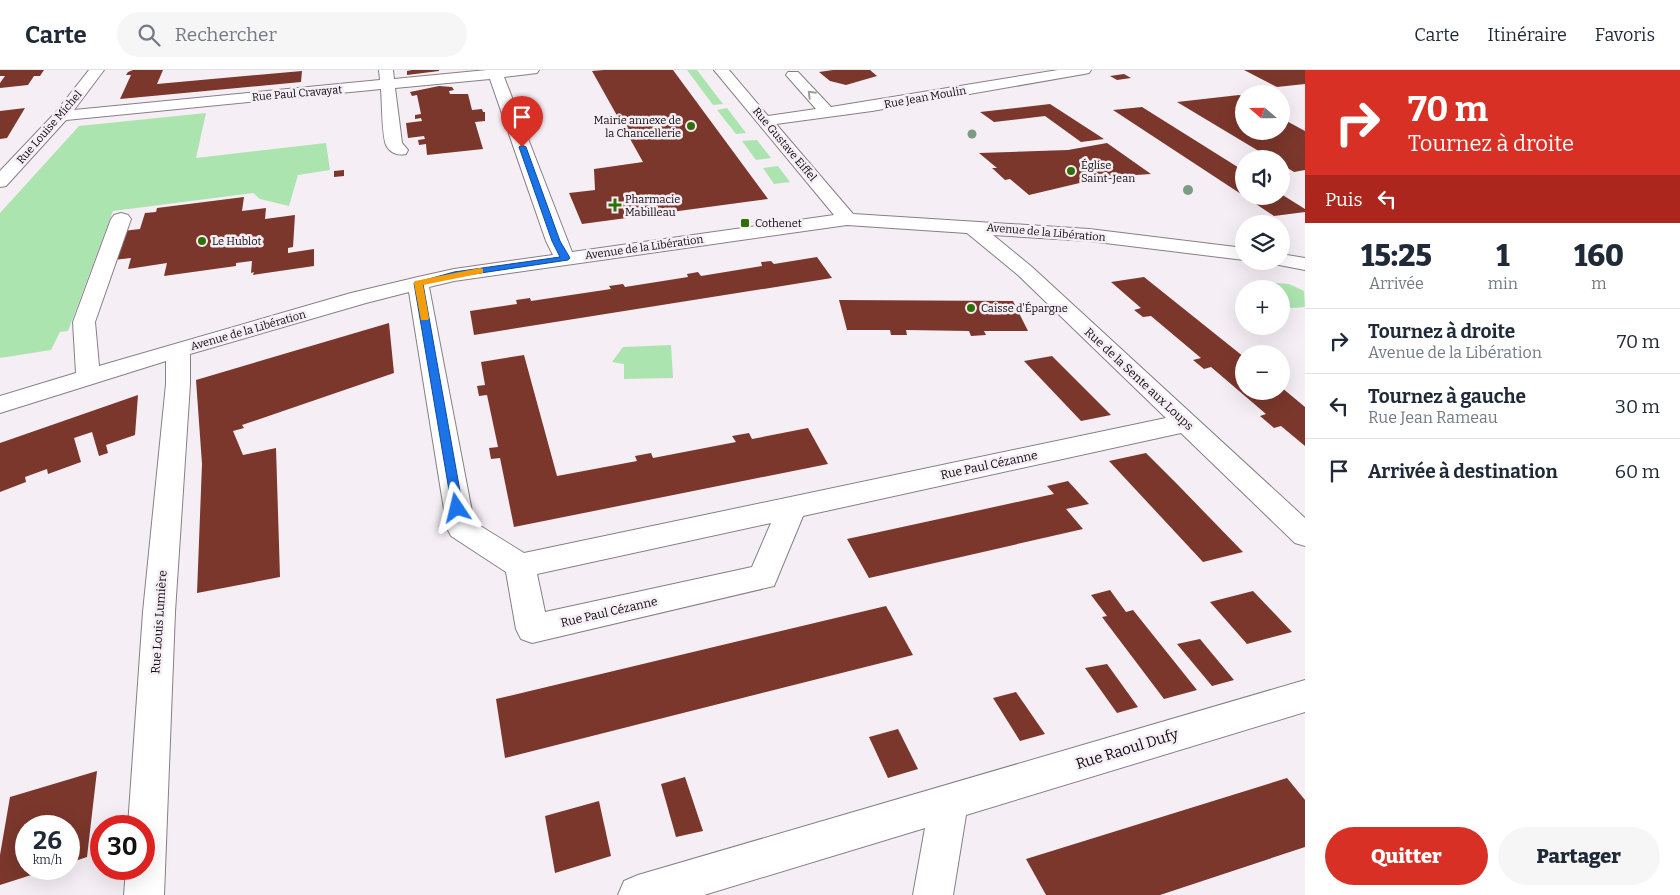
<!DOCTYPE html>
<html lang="fr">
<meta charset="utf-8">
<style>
body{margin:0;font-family:Bitter,serif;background:#f6f6f7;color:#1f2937;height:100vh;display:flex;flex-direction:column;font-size:19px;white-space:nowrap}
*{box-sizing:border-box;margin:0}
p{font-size:16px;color:#747a83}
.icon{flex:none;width:28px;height:28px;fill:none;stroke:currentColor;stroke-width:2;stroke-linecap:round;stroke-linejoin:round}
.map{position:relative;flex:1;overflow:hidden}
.sheet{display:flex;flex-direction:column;background:#fff;width:375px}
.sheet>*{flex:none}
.hud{background:#d93025;color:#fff;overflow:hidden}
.needle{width:32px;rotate:290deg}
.tools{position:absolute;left:1235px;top:15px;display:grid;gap:10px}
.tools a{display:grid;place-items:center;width:55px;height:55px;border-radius:50%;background:#fff;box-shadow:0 5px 20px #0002;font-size:25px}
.speed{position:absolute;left:15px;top:745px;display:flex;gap:10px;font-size:25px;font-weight:700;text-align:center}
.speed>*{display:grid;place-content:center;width:65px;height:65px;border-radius:50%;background:#fff;box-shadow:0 5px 20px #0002;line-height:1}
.speed small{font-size:12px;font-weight:400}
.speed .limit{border:8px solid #d22;background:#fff;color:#111}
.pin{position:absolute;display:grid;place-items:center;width:42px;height:42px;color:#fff;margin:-51px -21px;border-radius:50% 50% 50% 0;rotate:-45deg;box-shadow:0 0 5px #0007}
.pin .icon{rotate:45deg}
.me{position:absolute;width:55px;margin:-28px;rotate:350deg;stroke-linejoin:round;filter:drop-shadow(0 0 4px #0008)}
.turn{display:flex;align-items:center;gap:18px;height:105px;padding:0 20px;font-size:22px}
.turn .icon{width:65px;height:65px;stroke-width:2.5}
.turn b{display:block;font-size:35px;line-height:42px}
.then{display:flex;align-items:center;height:48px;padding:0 20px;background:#0003;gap:10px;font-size:19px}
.eta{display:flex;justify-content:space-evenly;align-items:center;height:85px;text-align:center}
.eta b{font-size:30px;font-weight:800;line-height:35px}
.cta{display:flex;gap:10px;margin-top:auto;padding:10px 20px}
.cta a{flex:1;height:58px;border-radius:30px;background:#d93025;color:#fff;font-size:20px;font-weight:800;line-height:58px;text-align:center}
.cta a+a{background:#f6f6f7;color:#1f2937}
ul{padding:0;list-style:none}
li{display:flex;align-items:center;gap:15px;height:65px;padding:0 20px;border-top:1px solid #e0e1e3}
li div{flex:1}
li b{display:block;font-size:19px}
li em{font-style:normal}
header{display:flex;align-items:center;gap:30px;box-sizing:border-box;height:70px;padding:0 25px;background:#fff;border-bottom:1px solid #e0e1e3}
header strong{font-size:24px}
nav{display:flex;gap:28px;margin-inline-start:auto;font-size:18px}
.search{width:350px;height:45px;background:#f6f6f7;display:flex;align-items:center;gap:12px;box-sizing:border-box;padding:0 18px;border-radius:28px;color:#747a83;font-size:19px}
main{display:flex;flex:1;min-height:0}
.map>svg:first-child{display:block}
.green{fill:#ace4af}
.building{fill:#7b372c}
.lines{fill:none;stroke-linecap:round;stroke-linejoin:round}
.minor-casing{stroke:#877f86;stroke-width:2}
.minor{fill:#fff;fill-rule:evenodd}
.tree{fill:#7d9b82}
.oneway{stroke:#9e9d9e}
.route{fill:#1a73e8;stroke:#114b97}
.slow{fill:#f59e0b}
.poi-dot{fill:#2f6f04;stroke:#f6eef5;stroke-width:2}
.labels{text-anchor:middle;stroke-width:5;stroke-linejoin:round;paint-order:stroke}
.far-street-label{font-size:11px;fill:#0d0b0d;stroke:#f6eef5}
.far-poi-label{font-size:11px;fill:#0d0b0d;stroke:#f6eef5;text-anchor:start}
.street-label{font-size:12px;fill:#0d0b0d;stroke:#f6eef5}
.near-street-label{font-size:15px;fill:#0d0b0d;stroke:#f6eef5}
</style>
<header>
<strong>Carte</strong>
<div class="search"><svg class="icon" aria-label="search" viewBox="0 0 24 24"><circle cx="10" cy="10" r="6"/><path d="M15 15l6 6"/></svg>Rechercher</div>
<nav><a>Carte</a><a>Itinéraire</a><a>Favoris</a></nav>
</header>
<main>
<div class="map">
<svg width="1305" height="825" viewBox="0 0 1305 825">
<rect width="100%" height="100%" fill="#f6eef5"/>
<!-- green -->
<g class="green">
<polygon points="687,0 697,0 723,34 713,35"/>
<polygon points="727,38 746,63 736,64 717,40"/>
<polygon points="206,43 196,88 326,73 330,100 298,105 289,136 260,129 253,123 113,141 68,261 60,262 51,280 0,288 0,143 79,56"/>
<polygon points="757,70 771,88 756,90 742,71"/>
<polygon points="778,96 790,112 774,114 763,98"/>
<polygon points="1265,212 1289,214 1304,221 1305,237 1291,238 1281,236 1281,219 1257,219 1260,213"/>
<polygon points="671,275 673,308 624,309 624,294 612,292 623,277"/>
</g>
<!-- building -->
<g class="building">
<polygon points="0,0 44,0 40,6 34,6 28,15 0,18 0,13 5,6 0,6"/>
<polygon points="133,0 163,0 157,14 302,1 301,12 120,29 131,5 126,5 128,2"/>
<polygon points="412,0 439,0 439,1 407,5 407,1"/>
<polygon points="604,0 673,0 768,129 582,154 569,123 595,120 594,99 643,92 592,1"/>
<polygon points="833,0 870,0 877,6 846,15 830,11 819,2"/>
<polygon points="1244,0 1305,0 1305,14 1277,17"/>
<polygon points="1124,4 1131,8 1117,10 1110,6"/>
<polygon points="439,16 452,17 454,20 449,21 450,24 468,24 472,40 482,39 483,42 485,42 485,51 475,52 483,79 427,85 426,74 419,75 418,70 425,69 424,66 408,68 406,53 422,51 421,48 415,49 415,45 421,44 417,25 412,26 410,22"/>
<polygon points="1239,25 1244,27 1244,61 1281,61 1281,48 1305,61 1305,100 1294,102 1281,94 1281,89 1272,89 1177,32"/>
<polygon points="1050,34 1104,69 1081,72 1045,46 994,52 980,42"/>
<polygon points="1142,37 1244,101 1244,126 1113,40"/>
<polygon points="25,38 7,68 0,69 0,41"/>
<polygon points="1107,73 1151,104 1105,107 1029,125 1010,109 1005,110 992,98 997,98 979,83 1068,80"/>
<polygon points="344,100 344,106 334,107 334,101"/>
<polygon points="1281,124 1305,139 1305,142 1274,146 1244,126 1281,126"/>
<polygon points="244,127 242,141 266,138 265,149 295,145 293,177 288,178 288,183 314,179 314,196 253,205 254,202 251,203 252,191 236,193 236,196 164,206 167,193 128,199 131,188 113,190 123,161 140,159 145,143 156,142 157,138"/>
<polygon points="817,187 832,208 474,265 470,241 517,234 516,230 530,228 531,231 611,219 609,216 623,214 625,217 688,207 687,204 698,202 701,206 762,196 761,192 771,191 774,194"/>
<polygon points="1144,207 1244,287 1244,321 1281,321 1281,317 1305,337 1305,376 1281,356 1274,358 1260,346 1266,344 1211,297 1204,299 1193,290 1201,288 1151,246 1143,247 1134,240 1141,238 1111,212"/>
<polygon points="839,230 1013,231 1028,261 984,261 986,265 971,266 969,261 906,260 907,265 891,265 890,260 847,260"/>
<polygon points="389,253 394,303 242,355 244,358 233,361 243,385 276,378 280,507 197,523 202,394 196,310"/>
<polygon points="524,285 557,406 637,391 635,386 651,383 653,388 736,372 732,366 749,363 752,369 808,358 828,394 514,457 500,388 491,389 489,378 498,377 487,325 479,326 477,316 485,315 481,292"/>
<polygon points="1052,286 1111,345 1081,351 1024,291"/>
<polygon points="138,325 135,365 106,375 108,383 99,386 92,362 74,368 81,392 48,404 47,399 25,407 26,412 0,422 0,373"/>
<polygon points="1146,383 1177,414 1243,482 1203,492 1109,391"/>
<polygon points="1068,411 1089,434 1066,439 1083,459 869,508 847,469 1054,424 1047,416"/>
<polygon points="1110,520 1126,542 1133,540 1197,620 1164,629 1102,547 1107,546 1091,525"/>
<polygon points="1253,521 1292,562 1247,574 1210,532"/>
<polygon points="886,536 913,585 505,688 496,629"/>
<polygon points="1200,569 1234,610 1212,616 1177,574"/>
<polygon points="1107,594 1138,637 1117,643 1085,598"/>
<polygon points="1016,622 1045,664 1020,671 993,628"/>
<polygon points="898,659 918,699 888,708 869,667"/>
<polygon points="97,701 87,787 69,793 69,756 26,756 26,799 50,799 0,815 0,785 10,727"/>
<polygon points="685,707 703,761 676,767 661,714"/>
<polygon points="1287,708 1305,730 1305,777 1160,825 1046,825 1026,789"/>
<polygon points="599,731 611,786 555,803 545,746"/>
</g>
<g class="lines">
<!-- minor casing -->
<g class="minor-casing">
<g id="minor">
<path d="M89,0h15l-30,40 306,-30 -1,-10h14l1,9 93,-9h52l-2,3 -33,4 68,175 262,-37 -120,-145h15l39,46 48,-7 -30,-34 2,-3h10l33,35 227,-37h33l-2,3 -5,1 -212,37 -96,13 77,90 236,15 155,19v12l-155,-19 -96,-6 39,32 273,251v28l-10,-3 -114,-110 -378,83 -29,70 -242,57 -11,-4 -5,-10 -10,-57 -55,-36 -4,-8 -38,-236 -43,11 -176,51v30l-15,228 -11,283h-40l2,-26h18v-43h-16l15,-214 23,-228v-23l-166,52v-17l76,-23 -3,-51 38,-103 3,-4 7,-2 7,2 3,4 -36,103 4,44 252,-73 67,-16 36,-8 99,-14 -7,-14 -56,-162 -95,9 7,55 6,7 -2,4c-8,2 -16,-1 -20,-9 -4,-10 -4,-43 -5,-56l-315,31 -60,66 -6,1v-16l55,-58zM847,155l120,8 51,42 148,143 -642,135 -50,-31 -45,-235 25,-6zM771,453l-19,44 -207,45 -8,-38z"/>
<polygon points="1281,184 1305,188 1305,200 1274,194 1272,191 1281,191"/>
<polygon points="1305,610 1305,642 966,745 953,825 913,825 925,758 704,825 618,825 624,811 638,805"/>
</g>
</g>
<!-- minor -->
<use href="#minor" class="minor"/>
</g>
<!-- trees -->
<g class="tree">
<circle cx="972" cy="64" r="4.5"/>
<circle cx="1188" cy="120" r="5"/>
</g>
<!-- one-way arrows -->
<defs><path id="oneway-chevron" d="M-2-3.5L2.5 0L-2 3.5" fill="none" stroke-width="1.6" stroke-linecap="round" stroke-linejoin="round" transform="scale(1.25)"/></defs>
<use class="oneway" href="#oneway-chevron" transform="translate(811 24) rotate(-135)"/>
<!-- route -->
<polygon class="route" points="522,75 526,77 560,171 570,188 568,190 454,207 423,214 463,438 457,443 452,438 414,213 454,202 560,187 552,171 519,77"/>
<!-- slow -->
<polygon class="slow" points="480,198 483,199 483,203 423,215 429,248 428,250 421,250 414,213 415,211"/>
<!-- markers -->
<g class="poi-dot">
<circle cx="691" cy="56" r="5"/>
<circle cx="1071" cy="101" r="5"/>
<path d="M612.5 127.5h5v5h5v5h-5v5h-5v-5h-5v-5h5z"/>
<rect x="740" y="148" width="10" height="10" rx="2.5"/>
<circle cx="202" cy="171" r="5"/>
<circle cx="971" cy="238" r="5"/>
</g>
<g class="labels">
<!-- far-street labels -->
<g class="far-street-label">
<text transform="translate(297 23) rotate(-5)" y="4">Rue Paul Cravayat</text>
<text transform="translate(925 27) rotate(-10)" y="4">Rue Jean Moulin</text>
<text transform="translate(49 57) rotate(-49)" y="4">Rue Louise Michel</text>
<text transform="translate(785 74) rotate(50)" y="4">Rue Gustave Eiffel</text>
<text transform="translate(1046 162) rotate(5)" y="4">Avenue de la Libération</text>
<text transform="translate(644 177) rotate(-8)" y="4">Avenue de la Libération</text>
<text transform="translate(248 260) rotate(-16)" y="4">Avenue de la Libération</text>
</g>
<!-- far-poi labels -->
<g class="far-poi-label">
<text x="681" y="54" text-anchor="end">Mairie annexe de<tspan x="681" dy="13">la Chancellerie</tspan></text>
<text x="1081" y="99">Église<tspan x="1081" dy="13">Saint-Jean</tspan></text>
<text x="625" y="133">Pharmacie<tspan x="625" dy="13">Mabilleau</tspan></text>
<text x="755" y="157">Cothenet</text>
<text x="212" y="175">Le Hublot</text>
<text x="981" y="242">Caisse d'Épargne</text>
</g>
<!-- street labels -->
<g class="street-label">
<text transform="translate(1139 309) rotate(43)" y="4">Rue de la Sente aux Loups</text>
<text transform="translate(989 395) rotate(-12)" y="4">Rue Paul Cézanne</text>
<text transform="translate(609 542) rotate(-13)" y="4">Rue Paul Cézanne</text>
<text transform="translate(159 552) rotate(-86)" y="4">Rue Louis Lumière</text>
</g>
<!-- near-street labels -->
<g class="near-street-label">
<text transform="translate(1127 679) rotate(-17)" y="5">Rue Raoul Dufy</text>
</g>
</g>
</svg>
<div class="tools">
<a><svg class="needle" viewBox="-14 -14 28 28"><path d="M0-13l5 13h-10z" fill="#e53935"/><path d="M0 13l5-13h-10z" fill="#747a83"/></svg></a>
<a><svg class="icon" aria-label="sound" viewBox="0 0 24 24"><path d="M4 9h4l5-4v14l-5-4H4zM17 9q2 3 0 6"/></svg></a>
<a><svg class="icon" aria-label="layers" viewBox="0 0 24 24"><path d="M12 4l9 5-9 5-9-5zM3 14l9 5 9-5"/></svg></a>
<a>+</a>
<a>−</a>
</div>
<div class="speed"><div>26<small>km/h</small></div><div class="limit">30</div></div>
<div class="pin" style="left:522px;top:77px;background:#d93025"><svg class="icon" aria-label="arrive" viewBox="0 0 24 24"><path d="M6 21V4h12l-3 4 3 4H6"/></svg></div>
<svg class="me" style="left:457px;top:438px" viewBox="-20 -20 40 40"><path d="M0-17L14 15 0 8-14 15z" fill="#1a73e8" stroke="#fff" stroke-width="4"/></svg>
</div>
<section class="sheet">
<div class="hud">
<div class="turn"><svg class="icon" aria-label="right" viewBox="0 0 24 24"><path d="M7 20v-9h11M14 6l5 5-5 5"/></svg><div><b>70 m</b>Tournez à droite</div></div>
<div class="then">Puis<svg class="icon" aria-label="left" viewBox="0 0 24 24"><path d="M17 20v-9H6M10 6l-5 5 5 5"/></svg></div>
</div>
<div class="eta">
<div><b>15:25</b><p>Arrivée</p></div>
<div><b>1</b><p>min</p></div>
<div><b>160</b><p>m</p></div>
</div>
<ul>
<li><svg class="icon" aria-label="right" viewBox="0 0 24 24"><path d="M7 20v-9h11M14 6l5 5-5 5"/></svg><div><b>Tournez à droite</b><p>Avenue de la Libération</p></div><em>70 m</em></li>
<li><svg class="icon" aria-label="left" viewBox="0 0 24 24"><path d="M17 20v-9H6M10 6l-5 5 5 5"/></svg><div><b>Tournez à gauche</b><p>Rue Jean Rameau</p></div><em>30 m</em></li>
<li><svg class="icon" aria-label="arrive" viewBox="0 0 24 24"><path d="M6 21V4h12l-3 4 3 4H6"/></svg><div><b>Arrivée à destination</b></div><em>60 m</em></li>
</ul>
<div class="cta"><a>Quitter</a><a>Partager</a></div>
</section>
</main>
